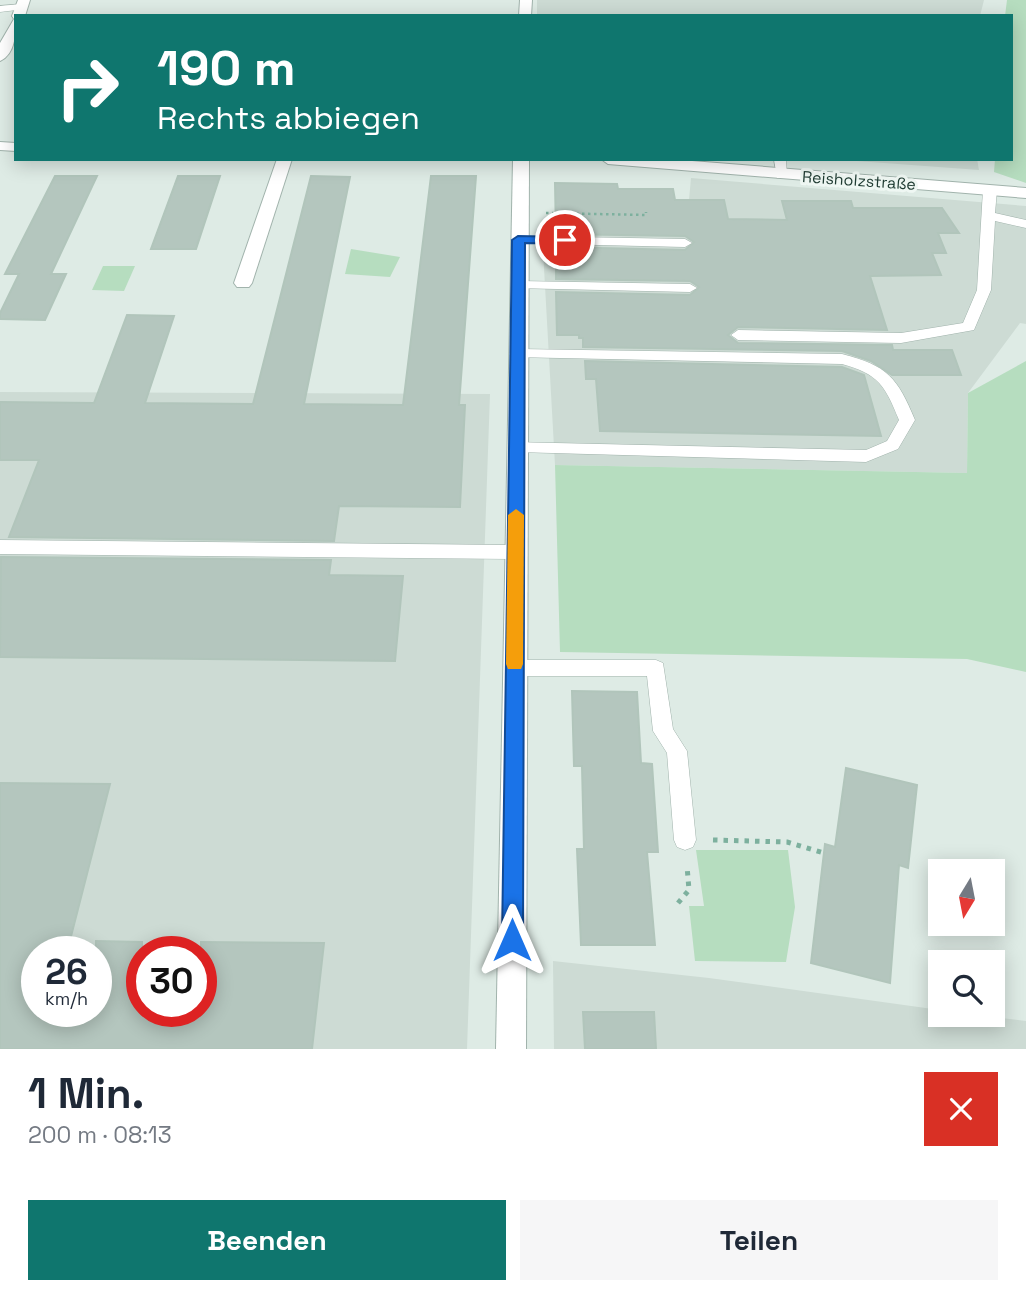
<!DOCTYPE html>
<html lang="de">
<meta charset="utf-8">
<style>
body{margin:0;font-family:"Space Grotesk",sans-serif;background:#f6f6f7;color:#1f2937;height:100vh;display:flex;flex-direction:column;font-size:26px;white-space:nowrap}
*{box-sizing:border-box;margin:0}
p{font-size:23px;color:#747a83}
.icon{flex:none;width:38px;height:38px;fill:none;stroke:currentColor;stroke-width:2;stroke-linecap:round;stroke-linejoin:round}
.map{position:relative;height:1049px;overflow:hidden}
.drawer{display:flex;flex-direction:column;background:#fff;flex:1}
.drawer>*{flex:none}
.guide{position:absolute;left:14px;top:14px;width:999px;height:147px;border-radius:0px;box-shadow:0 4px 18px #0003;background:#0f766e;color:#fff;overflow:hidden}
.needle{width:46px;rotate:190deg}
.fabs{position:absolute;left:928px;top:859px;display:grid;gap:14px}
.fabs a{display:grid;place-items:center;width:77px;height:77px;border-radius:0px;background:#fff;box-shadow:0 4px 18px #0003;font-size:35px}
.speed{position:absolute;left:21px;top:936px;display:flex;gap:14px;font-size:35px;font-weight:700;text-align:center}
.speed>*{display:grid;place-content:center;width:91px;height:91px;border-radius:50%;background:#fff;box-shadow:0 4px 18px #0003;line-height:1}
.speed small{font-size:18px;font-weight:400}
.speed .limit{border:10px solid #d22;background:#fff;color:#111}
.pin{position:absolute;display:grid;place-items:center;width:60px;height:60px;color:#fff;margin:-30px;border:4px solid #fff;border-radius:50%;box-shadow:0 2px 7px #0007}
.me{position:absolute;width:77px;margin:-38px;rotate:0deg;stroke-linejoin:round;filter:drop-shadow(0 0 5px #0008)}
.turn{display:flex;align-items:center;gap:24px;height:147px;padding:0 28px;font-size:32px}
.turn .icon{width:91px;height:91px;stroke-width:2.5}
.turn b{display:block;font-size:49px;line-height:60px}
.round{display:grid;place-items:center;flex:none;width:74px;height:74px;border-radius:0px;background:#f6f6f7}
.head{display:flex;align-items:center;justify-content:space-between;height:119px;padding:0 28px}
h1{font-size:42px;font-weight:600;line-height:52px}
.action{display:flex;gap:14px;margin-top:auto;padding:14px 28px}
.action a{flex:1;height:80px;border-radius:0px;background:#0f766e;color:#fff;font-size:28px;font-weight:600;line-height:80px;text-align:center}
.action a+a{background:#f6f6f7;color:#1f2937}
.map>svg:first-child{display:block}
.built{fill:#cddbd4;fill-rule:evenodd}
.green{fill:#b6ddbf}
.building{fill:#b4c6be;stroke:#b1c5bb;stroke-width:2}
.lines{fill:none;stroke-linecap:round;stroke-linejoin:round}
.lane-casing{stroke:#a1b3ac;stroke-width:1}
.street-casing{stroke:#a1b3ac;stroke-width:2}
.path-far1{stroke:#7db09e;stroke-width:2.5;stroke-dasharray:2.5 3.5;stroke-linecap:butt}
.path{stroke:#7db09e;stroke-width:5;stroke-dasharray:4.5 6;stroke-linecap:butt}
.lane{fill:#fff;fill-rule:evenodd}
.street{fill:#fff;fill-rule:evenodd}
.route{fill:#1a73e8;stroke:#114b97;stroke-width:2}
.slow{fill:#f59e0b}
.labels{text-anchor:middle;stroke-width:6;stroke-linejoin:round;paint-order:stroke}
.far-street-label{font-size:16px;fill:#1f3b32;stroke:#eff7f3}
</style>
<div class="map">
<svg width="1026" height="1049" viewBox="0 0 1026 1049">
<rect width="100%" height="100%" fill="#deebe5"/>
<!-- built -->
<g class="built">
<polygon points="537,0 984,0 980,16 537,16"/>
<polygon points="830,159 977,159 979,170"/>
<polygon points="691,178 1026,206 1026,324 1020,323 968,393 967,473 555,465 542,232 694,234 689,200"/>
<path d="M0,392l490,2 -23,655h-467zM37,952h59v60h-59zM142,952h59v60h-59z"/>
<polygon points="553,961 709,978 940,1010 940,1015 978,1015 1026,1021 1026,1049 554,1049"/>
</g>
<!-- green -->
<g class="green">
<polygon points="1007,0 1026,0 1026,183 994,172 995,159 1012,159 1012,16 1005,16"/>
<polygon points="351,249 400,257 390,277 345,274"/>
<polygon points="103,266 135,266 124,291 92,290"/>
<polygon points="1026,361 1026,672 967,659 560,652 555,465 967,473 968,393"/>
<polygon points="696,850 788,850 795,907 786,962 695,961 689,906 704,906"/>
</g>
<!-- building -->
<g class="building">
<polygon points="55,176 97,176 51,274 66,274 45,320 0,319 0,313 19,274 5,274"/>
<polygon points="178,176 220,176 196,249 151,249"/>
<polygon points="311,176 350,177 304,404 403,405 431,176 476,176 459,405 465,405 460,507 339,506 334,541 9,537 39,460 0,460 0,402 94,403 127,315 174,316 145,403 253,404"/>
<polygon points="555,183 617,184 618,189 673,189 675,200 724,200 728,219 787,220 782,201 851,201 853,208 942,208 959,233 938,233 946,253 932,253 941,275 870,276 887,330 738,327 728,335 738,343 892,345 893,350 952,350 961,375 892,375 871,361 842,351 583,347 583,338 579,338 579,335 557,335 556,292 690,295 699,287 690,281 556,279 556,247 685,250 694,242 685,236 556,234"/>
<polygon points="585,361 842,367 864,375 881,436 600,431 596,379 586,379"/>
<polygon points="1,557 331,560 329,575 403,576 395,661 0,657"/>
<polygon points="572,691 637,692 641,763 652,764 658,852 647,852 655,945 581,945 577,849 584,849 582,766 574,766"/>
<polygon points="846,768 917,785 908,868 899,865 890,983 811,963 825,844 835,847"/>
<polygon points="0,783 110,784 67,952 37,952 37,1012 96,1012 96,941 142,942 142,1012 201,1012 201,942 324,943 312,1049 0,1049"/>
<polygon points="583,1012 654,1012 656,1049 585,1049"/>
</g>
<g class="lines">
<!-- lane casing -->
<g class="lane-casing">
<g id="lane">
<polygon points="21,4 25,5 25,9 0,12 0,6"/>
<polygon points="774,159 786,159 787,178 777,178"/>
<polygon points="990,186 997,190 995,213 1026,220 1026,228 995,221 991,290 974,330 901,343 738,340 731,335 738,330 901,333 963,323 977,290 983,190"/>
<polygon points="518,236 685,239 692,243 685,247 513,243 511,240"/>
<polygon points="518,281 690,284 697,288 690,292 513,288 513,282"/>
<path d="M517,349l325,5c46,12 55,23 73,66l-17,29 -32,13 -349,-10 -6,-2 -2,-4 2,-4 355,8 21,-9 12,-21c-14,-34 -20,-46 -57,-56l-330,-7 -3,-3 3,-3z"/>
<polygon points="0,540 516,545 522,547 525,552 522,557 516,559 0,554"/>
<polygon points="514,660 656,660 663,663 673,729 687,751 696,840 693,847 685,850 677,847 674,840 667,753 653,731 647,676 514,676 507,673 504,668 507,663"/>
</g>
</g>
<!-- street casing -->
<g class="street-casing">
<g id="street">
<path d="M18,0h12l-5,16h-9c0,15 0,38 -16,45v-18l14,-24 -2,-3z"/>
<polygon points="520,0 532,0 531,16 519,16"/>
<polygon points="0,142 16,143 16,151 0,150"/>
<polygon points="277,159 292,159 252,283 249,287 237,287 234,283"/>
<polygon points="513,159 529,159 526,1049 496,1049"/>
<polygon points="601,159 667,159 1026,188 1026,198 608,164"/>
</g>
</g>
<!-- path-far1 -->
<polyline class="path-far1" points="546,213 646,215 646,212"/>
<!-- path -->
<g class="path">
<polyline points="713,840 787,842 824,853"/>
<polyline points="678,903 689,890 687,866"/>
</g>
<!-- lane -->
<use href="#lane" class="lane"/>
<!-- street -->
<use href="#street" class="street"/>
</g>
<!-- route -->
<polygon class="route" points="518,236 565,237 571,240 565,244 525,243 523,940 520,947 512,950 505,947 502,940 512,240"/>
<!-- slow -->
<polygon class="slow" points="516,509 524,515 523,664 521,669 508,669 506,664 508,515"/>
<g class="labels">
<!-- far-street labels -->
<g class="far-street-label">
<text transform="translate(859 180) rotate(4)" y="6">Reisholzstraße</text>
</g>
</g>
</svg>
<div class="fabs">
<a><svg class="needle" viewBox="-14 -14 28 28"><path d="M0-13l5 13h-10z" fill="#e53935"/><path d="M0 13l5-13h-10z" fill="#747a83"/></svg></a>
<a><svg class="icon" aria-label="search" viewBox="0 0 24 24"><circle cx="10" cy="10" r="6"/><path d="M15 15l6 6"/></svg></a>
</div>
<div class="speed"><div>26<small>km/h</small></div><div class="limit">30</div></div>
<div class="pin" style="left:565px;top:240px;background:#d93025"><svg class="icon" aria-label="arrive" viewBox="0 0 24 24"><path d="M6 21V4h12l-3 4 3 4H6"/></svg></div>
<svg class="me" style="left:512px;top:940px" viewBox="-20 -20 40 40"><path d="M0-17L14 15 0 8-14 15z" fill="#1a73e8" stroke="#fff" stroke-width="4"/></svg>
<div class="guide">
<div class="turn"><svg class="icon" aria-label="right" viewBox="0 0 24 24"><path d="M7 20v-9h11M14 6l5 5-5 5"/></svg><div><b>190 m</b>Rechts abbiegen</div></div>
</div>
</div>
<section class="drawer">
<div class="head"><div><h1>1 Min.</h1><p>200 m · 08:13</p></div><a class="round" style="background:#d93025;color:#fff"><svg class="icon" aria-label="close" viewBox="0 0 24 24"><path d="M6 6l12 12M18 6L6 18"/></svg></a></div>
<div class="action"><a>Beenden</a><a>Teilen</a></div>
</section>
